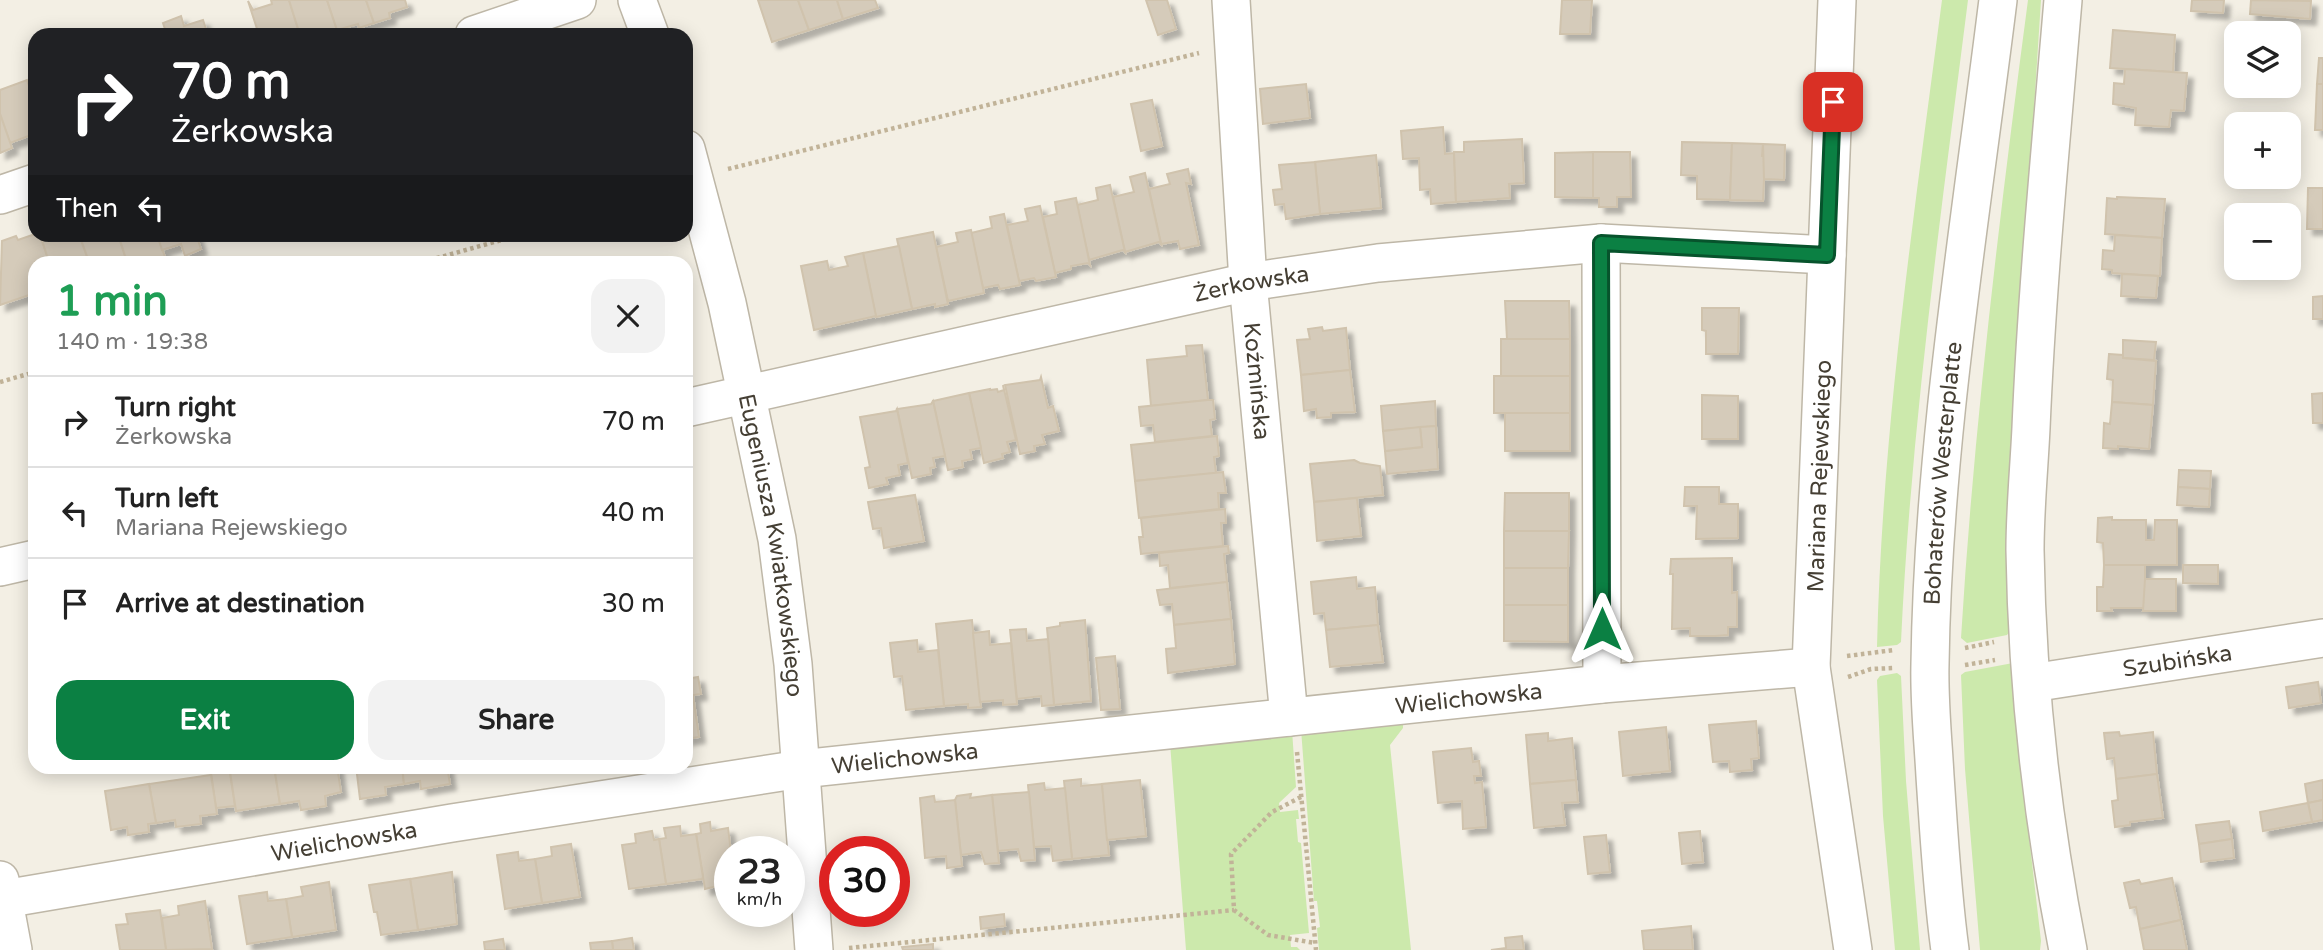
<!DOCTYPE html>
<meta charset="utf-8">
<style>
body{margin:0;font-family:"Varela Round",sans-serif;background:#f2f2f2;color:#222;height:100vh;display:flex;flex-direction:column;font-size:26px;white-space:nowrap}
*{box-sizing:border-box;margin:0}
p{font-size:23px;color:#767676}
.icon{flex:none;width:38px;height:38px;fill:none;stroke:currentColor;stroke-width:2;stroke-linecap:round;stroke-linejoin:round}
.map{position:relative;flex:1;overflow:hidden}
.panel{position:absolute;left:28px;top:256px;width:665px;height:518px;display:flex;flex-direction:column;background:#fff;border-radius:21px;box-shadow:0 4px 18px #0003}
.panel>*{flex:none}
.top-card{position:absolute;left:28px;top:28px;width:665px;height:214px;border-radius:21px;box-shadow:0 4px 18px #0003;background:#202124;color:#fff;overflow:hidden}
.tools{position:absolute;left:2224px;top:21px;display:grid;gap:14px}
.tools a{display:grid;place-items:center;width:77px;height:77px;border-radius:14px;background:#fff;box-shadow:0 4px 18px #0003;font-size:35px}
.speed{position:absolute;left:714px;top:836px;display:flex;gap:14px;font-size:35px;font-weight:700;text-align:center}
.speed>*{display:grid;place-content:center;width:91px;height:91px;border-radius:50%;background:#fff;box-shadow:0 4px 18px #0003;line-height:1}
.speed small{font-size:18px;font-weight:400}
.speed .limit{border:10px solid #d22;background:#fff;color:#111}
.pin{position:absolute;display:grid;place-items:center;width:60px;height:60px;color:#fff;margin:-30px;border-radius:14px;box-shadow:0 4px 10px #0006}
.me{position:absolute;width:77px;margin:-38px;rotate:0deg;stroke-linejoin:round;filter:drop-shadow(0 0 5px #0008)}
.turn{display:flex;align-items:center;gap:24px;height:147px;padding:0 28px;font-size:32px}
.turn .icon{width:91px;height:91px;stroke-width:2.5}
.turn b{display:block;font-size:49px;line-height:60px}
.then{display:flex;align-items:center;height:66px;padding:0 28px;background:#0003;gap:14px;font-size:26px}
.round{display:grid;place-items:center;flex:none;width:74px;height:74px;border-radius:21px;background:#f2f2f2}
.summary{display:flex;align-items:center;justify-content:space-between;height:119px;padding:0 28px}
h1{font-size:42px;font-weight:700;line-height:52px;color:#1e9e55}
.cta{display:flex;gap:14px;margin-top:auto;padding:14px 28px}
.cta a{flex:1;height:80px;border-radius:21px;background:#0b8043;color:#fff;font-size:28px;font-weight:700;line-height:80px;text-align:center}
.cta a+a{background:#f2f2f2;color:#222}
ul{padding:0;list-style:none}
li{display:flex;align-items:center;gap:21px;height:91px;padding:0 28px;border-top:2px solid #e0e0e0}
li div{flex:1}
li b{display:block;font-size:26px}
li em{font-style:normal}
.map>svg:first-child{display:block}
.green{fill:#cce9ac}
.building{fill:#d5cbba;stroke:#d0c3ad;stroke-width:2;filter:url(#shadow)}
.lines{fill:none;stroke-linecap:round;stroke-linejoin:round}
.minor-casing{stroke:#beb7a7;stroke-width:40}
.path{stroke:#c1b398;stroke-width:4.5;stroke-dasharray:3.5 3.5;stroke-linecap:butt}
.minor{stroke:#fff;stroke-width:37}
.route-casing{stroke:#07532c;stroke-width:18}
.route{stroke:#0b8043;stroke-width:12}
.labels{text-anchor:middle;stroke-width:6;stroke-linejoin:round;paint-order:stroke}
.street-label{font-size:23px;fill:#453f34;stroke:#fff}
</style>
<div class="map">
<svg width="2323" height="950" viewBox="0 0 2323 950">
<defs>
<filter id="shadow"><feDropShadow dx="6" dy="6" stdDeviation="2" flood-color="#0004"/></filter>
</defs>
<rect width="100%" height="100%" fill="#f3efe4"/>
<!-- green -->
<g class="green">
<path d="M1942,0h26c-27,213 -57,427 -67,642l-4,3 -20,2c5,-217 37,-432 65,-647z"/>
<path d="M2028,0h13l-28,435 -3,196 -3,4 -40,8 -6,-5c13,-214 39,-426 67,-638z"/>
<polygon points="2013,663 2025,802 2041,941 2040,950 1980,950 1965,769 1961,675 1965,672"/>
<polygon points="1897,673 1901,676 1906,781 1920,950 1895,950 1883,816 1877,680 1880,676"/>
<polygon points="1403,719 1403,728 1390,745 1411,950 1319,950 1317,928 1320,927 1317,901 1314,901 1301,729"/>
<polygon points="1292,730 1296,787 1279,803 1280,812 1298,810 1299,819 1296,819 1298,842 1301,843 1309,933 1290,935 1291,947 1297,947 1300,950 1186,950 1170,743"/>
</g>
<!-- building -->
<g class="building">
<polygon points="271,0 289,0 300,35 259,35 248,1 253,10 272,4"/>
<polygon points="289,0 327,0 337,30 325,35 300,35"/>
<polygon points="327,0 366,0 374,23 359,28 358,24 337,30"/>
<polygon points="366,0 405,0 407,7 389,13 390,18 374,23"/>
<polygon points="758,0 798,0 809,30 772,42"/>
<polygon points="798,0 837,0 843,19 809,30"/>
<polygon points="837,0 875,0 878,8 843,19"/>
<polygon points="1146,0 1167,0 1176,29 1158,35"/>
<polygon points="1562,0 1592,0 1590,34 1560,34"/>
<polygon points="2192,0 2224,0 2223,13 2191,11"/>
<polygon points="2251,0 2311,1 2310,19 2250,14"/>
<polygon points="181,16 184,26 203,20 208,35 167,35 163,23"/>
<polygon points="2113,30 2175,35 2173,72 2110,68"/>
<polygon points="2319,58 2323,58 2323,84 2317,84"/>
<polygon points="2125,69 2187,73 2184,111 2171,110 2169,127 2135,125 2136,108 2113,104 2114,83 2124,84"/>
<polygon points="27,80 35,104 35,141 33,141 31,135 10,143 0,114 0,90"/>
<polygon points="1306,84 1310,118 1263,124 1260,89"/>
<polygon points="2317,84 2323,84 2323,130 2315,130"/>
<polygon points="1152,100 1162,146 1141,151 1131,104"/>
<polygon points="0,114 12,148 0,153"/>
<polygon points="1443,127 1445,154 1454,153 1456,202 1431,204 1430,189 1420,190 1419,158 1403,159 1401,131"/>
<polygon points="1522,139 1524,183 1509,184 1510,198 1456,202 1454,152 1464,152 1464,142"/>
<polygon points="1682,142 1732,143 1730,200 1697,199 1697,176 1681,175"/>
<polygon points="1732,143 1763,144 1762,156 1765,156 1763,201 1730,200"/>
<polygon points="1763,144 1785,145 1784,180 1764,179"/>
<polygon points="1593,152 1593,198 1555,197 1555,153"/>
<polygon points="1593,152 1630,152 1631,197 1617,197 1617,207 1599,207 1599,198 1593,198"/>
<polygon points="1376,155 1381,208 1320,214 1315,162"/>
<polygon points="1315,162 1320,214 1286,219 1284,204 1275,205 1273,190 1282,189 1279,165"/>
<polygon points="1188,169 1191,184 1186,183 1199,245 1180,249 1178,241 1161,244 1149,189 1170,184 1167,174"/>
<polygon points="1145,173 1161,244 1159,242 1125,252 1113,197 1134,192 1130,177"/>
<polygon points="1110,185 1125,252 1123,250 1089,260 1077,205 1098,200 1096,188"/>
<polygon points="2308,188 2323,188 2323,229 2307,229"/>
<polygon points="2117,197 2165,199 2162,238 2105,234 2107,198 2117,199"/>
<polygon points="1076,198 1090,265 1088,263 1071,266 1071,269 1055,273 1043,217 1057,214 1055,202"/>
<polygon points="1040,206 1056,277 1036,281 1034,278 1019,281 1007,225 1028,221 1025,209"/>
<polygon points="1004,214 1020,285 1000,289 998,285 983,288 971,233 992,228 990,217"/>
<polygon points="971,230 984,293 948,301 936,247 958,242 956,233"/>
<polygon points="933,232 948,304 935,307 935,304 912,309 897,239"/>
<polygon points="35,234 40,234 49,262 35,262 35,293 0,305 2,241 16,236 18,240"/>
<polygon points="40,234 79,234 89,262 49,262"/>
<polygon points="79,234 118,234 127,262 89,262"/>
<polygon points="118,234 157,234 166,260 138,262 137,258 127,262"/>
<polygon points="157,234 196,234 201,249 185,256 181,244 162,250"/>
<polygon points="2115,235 2162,238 2160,276 2112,273 2112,270 2102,269 2103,250 2114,251"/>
<polygon points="899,246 912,309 876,317 863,253"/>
<polygon points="863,253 876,316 814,330 801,266 827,261 829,270 848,266 845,257"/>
<polygon points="2122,274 2158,276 2156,298 2121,296"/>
<polygon points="2323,296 2323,319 2313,319 2313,297"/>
<polygon points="1505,301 1569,301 1570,339 1507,339"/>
<polygon points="1702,308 1739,308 1738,354 1706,354 1706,331 1702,330"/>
<polygon points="1322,327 1323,331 1346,328 1350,370 1301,375 1297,340 1310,339 1308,329"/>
<rect x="1501" y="339" width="69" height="37"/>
<polygon points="2123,340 2156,342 2154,360 2123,358"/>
<polygon points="1202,345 1208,400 1151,406 1147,360 1187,356 1186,346"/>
<polygon points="2109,354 2123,355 2123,358 2156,361 2153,405 2112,402 2113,380 2107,379"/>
<polygon points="1350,370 1355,412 1331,413 1331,417 1317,418 1316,409 1304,411 1301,375"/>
<rect x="1494" y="376" width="76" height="37"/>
<polygon points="1041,377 1048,408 1053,406 1059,431 1042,435 1045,444 1034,446 1035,451 1020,454 1005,385 1040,380"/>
<polygon points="1003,385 1016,440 1007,442 1010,452 1002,454 1003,458 984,463 969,393 990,389 990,390 997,389 998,392 1004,390"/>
<polygon points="969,393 981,448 970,450 972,459 962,461 963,467 948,470 933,401"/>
<polygon points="2323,393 2323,423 2313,423 2312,394"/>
<polygon points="1702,395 1738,396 1738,439 1702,439"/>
<polygon points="1208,400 1213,400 1215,419 1210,420 1212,436 1155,442 1153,425 1141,426 1139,407"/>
<polygon points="933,401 945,456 933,458 935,467 930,468 931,474 912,478 897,409 931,404"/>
<polygon points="1435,401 1436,426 1383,431 1381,406"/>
<polygon points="2112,402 2153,405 2149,449 2118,446 2118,449 2103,448 2104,423 2110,424"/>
<polygon points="897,409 908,463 898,465 900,475 886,478 888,484 869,488 865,468 870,467 860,417 896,411"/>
<rect x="1505" y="413" width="65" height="38"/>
<polygon points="1436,426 1438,469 1387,474 1385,451 1422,447 1420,427"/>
<polygon points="1420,427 1422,447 1385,451 1383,431"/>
<polygon points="1217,436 1219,456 1214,457 1216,473 1135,481 1131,445"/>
<polygon points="1354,460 1360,463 1380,466 1383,495 1314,502 1310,464"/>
<polygon points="2179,470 2211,471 2210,489 2178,487"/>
<polygon points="1223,472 1226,493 1218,493 1219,509 1139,518 1135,481"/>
<polygon points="1685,487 1719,487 1719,504 1738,504 1738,538 1696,539 1697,506 1684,506"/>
<polygon points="2178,487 2210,489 2209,507 2177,505"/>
<polygon points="1505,493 1569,493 1569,531 1504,531"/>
<polygon points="915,495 924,541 884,548 881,528 873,529 868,502"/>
<polygon points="1357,498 1361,536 1317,541 1314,502"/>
<polygon points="1225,509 1226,523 1221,523 1223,546 1141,554 1139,537 1143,537 1141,518"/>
<polygon points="2112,517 2112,520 2146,520 2146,540 2154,540 2155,520 2177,520 2177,565 2104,565 2103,543 2097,542 2098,518"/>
<polygon points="1504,531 1569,531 1568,568 1504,568"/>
<polygon points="1228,546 1229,553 1224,554 1227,582 1170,588 1168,565 1160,566 1159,553"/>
<polygon points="1732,558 1732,593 1737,592 1737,627 1728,627 1728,635 1715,636 1690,636 1690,628 1672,629 1673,574 1670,574 1671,559"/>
<polygon points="2104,565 2145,565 2145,608 2111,608 2112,611 2097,611 2097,587 2103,587"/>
<polygon points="2183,565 2218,565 2218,584 2183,583"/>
<rect x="1504" y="568" width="64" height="37"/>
<polygon points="1356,577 1357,589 1375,587 1378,625 1326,630 1324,613 1314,614 1311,582"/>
<polygon points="2145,579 2176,579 2176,611 2143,611"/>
<polygon points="1227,582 1231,619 1174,625 1172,604 1160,605 1157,590"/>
<polygon points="1504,605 1568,605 1568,642 1504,641"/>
<polygon points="1231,619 1235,664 1168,673 1166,649 1176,648 1174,625"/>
<polygon points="972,620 981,707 968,708 968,704 944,706 936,624"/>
<polygon points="1085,620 1091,701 1054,705 1047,628 1060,626 1060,623"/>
<polygon points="1378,625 1383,662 1330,667 1326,630"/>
<polygon points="1026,629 1027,641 1048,639 1054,705 1042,706 1041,696 1017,699 1010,630"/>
<polygon points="989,631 990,645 1011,643 1017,704 1003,705 1003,700 980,702 973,633"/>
<polygon points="917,640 918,652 938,650 944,706 906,710 902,676 894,677 890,643"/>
<polygon points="1115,656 1120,709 1101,710 1096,658"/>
<polygon points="698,677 701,694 693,695 699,737 686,739 686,679"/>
<polygon points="2318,682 2321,703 2289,708 2286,687"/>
<polygon points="1756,721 1759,758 1751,759 1752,770 1730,772 1729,761 1713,762 1709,725"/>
<polygon points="1666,727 1670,771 1623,776 1619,732"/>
<polygon points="2119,732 2120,736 2153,732 2157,774 2116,779 2114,758 2107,759 2104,733"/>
<polygon points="1548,733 1548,741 1572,738 1576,780 1530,784 1526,735"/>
<polygon points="1471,748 1473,762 1479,761 1481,776 1474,776 1475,783 1482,782 1486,827 1463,829 1462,801 1438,803 1433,752"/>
<polygon points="210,766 229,766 235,806 216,808"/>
<polygon points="264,766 274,766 280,804 236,811 230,772"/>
<polygon points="274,766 337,766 341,792 325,796 326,806 301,810 299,801 280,804"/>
<polygon points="356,766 402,766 404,784 385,787 386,795 360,799"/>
<polygon points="402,766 447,766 450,784 421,789 420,781 404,784"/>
<polygon points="2157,774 2163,818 2130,822 2130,825 2115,827 2112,801 2118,800 2116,779"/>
<polygon points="211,775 217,814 200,816 201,824 176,827 175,820 156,823 149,784"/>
<polygon points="1081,779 1081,786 1102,784 1109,855 1072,859 1064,781"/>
<polygon points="1140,780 1146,836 1107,840 1102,784"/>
<polygon points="1576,780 1578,802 1562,803 1565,825 1534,828 1530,784"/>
<polygon points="2323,780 2323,800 2308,803 2305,784"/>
<polygon points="1044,783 1045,790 1065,788 1072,859 1053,861 1051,846 1034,847 1028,785"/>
<polygon points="149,784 156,823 148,824 149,832 128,835 127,827 111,830 105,791"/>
<polygon points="1029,792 1035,860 1021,861 1018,849 998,851 992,795"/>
<polygon points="971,794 970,798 992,795 999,863 985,864 981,852 961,855 955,800 957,796"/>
<polygon points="934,796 935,802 955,800 962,866 947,868 946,856 925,858 920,798"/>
<polygon points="2323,800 2323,820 2312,822 2308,803"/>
<polygon points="2308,803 2312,822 2263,831 2260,812"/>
<polygon points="2229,821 2232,839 2199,844 2196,825"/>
<polygon points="710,822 711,831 728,828 731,852 730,883 705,889 696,834 701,833 700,824"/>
<polygon points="680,826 681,836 696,834 703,877 702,879 666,884 659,839 666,838 664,828"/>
<polygon points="652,831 654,840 659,839 666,884 629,889 622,845 636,843 635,834"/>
<polygon points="1700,831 1703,862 1682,864 1679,833"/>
<polygon points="1606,835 1610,872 1588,874 1584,837"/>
<polygon points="2232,839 2234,858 2201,862 2199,844"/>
<polygon points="571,844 580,897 542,903 535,859 552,856 551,847"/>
<polygon points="518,852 519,861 535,859 542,903 505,909 497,855"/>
<polygon points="452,872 457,924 418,930 410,879"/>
<polygon points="2172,878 2181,920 2140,929 2136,907 2130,908 2124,883 2139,880 2141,884"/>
<polygon points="410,879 418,930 381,935 377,912 374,912 369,885"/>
<polygon points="329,882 336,930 292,937 286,899 303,896 301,887"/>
<polygon points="267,892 268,901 286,899 292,937 247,944 239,896"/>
<polygon points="205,901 212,949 166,950 162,918 179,915 178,906"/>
<polygon points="160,910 166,950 120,950 116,925 128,924 126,914"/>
<polygon points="1004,914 1005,926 981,929 980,917"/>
<polygon points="2181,920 2187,950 2144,950 2140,929"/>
<polygon points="1691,926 1693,950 1644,950 1642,931"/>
<polygon points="1522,936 1524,950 1491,950 1506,948 1505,938"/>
<polygon points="632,938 634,950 613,950 612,941"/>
<polygon points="503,939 505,950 485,950 484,942"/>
<polygon points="612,941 613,950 591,950 590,943"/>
<polygon points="933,944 933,950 903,950 902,947"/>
</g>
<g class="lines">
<!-- minor casing -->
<g class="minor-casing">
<g id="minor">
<polyline points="637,0 650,35"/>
<path id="s1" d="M1231,0l17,282 41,435"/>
<polyline points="1837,0 1811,667 1853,950"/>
<path d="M2063,0c-12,143 -26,285 -32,428 -2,41 -6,82 -6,122 2,134 17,268 43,400"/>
<polyline points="474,35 577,0"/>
<path id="s2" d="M686,149l41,154 50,236 16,125 21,286"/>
<polyline points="0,195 35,183"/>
<polyline points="1601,243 1602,684"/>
<path id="s3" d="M686,408l562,-126 130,-19 223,-20 226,12"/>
<polyline points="0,567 35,559"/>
<path id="s4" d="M2032,683l291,-45"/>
<polyline points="0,880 13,950"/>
<path id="s5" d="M4,899l448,-76 349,-54 801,-85 209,-17"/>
<path id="s6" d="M1950,950c-8,-58 -11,-116 -15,-174 -2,-37 -6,-74 -5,-112 3,-220 41,-445 68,-664"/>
</g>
</g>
<!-- path -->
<g class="path">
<polyline points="728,169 1199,53"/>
<polyline points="423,262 523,234"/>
<polyline points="0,382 35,372"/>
<polyline points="1965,648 1994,642"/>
<polyline points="1847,656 1894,650"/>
<polyline points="1965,665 1995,660"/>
<polyline points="1848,677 1871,669 1894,668"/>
<polyline points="1297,752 1316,950"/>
<polyline points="1301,797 1272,812 1231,854 1234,910 1268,935 1315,943"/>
<polyline points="849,948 1234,910"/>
</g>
<!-- minor -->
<use href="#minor" class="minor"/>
</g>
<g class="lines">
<!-- route casing -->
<g class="route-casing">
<polyline id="route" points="1602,629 1601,243 1827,255 1833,102"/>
</g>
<!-- route -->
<use href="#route" class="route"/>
</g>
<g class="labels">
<!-- street labels -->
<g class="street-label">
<text dy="8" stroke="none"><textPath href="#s3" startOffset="579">Żerkowska</textPath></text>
<text dy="8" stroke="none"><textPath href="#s1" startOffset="382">Koźmińska</textPath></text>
<text dy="8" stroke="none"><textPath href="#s6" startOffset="478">Bohaterów Westerplatte</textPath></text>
<text transform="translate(1819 476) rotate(-88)" y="8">Mariana Rejewskiego</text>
<text dy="8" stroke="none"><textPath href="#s2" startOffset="406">Eugeniusza Kwiatkowskiego</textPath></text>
<text dy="8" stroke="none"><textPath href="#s4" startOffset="147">Szubińska</textPath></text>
<text dy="8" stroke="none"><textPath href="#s5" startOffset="1479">Wielichowska</textPath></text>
<text dy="8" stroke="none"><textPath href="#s5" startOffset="912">Wielichowska</textPath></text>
<text dy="8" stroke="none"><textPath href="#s5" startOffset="345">Wielichowska</textPath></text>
</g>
</g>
</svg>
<div class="tools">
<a><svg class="icon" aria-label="layers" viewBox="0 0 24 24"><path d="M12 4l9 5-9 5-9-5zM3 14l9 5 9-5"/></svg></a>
<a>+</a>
<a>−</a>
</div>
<div class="speed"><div>23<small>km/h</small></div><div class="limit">30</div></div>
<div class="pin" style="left:1833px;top:102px;background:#d93025"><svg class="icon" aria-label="arrive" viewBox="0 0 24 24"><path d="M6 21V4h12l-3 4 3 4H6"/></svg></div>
<svg class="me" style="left:1602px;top:629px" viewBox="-20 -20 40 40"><path d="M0-17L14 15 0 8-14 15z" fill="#0b8043" stroke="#fff" stroke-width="4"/></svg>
<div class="top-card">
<div class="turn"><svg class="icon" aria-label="right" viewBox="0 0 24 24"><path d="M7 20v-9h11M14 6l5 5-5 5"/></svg><div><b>70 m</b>Żerkowska</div></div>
<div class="then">Then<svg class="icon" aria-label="left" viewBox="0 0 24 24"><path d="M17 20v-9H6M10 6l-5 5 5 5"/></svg></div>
</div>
<section class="panel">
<div class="summary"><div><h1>1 min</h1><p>140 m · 19:38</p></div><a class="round"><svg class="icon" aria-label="close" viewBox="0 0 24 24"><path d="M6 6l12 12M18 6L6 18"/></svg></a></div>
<ul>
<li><svg class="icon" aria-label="right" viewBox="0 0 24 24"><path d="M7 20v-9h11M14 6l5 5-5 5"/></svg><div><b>Turn right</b><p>Żerkowska</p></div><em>70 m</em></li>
<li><svg class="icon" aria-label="left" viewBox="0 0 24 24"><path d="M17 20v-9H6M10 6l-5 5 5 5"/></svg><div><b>Turn left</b><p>Mariana Rejewskiego</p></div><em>40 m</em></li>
<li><svg class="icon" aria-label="arrive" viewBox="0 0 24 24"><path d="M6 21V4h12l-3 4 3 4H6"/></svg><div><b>Arrive at destination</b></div><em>30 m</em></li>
</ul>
<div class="cta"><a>Exit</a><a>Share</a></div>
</section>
</div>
